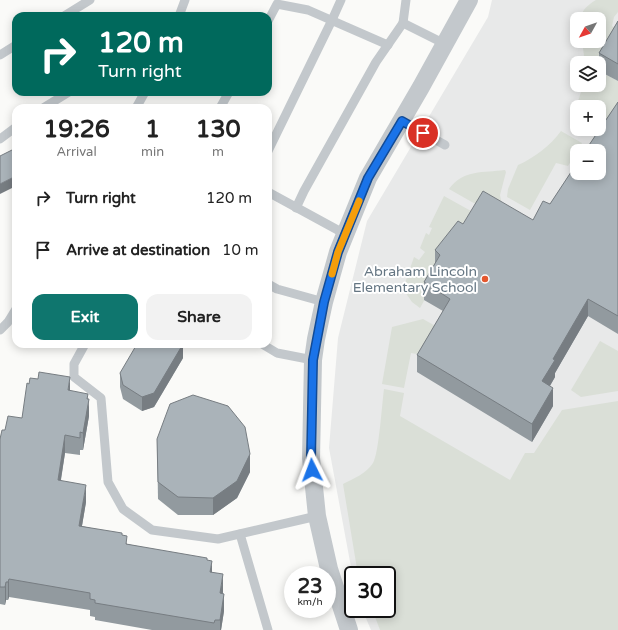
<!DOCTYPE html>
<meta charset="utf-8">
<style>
body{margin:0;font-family:"Varela Round",sans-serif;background:#f2f2f2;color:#222;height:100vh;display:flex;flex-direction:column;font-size:15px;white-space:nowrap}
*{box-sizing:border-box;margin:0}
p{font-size:13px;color:#767676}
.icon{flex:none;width:22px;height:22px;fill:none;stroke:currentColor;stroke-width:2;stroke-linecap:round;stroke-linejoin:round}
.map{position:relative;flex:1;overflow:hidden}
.details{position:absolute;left:12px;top:104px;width:260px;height:244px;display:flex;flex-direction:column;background:#fff;border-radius:12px;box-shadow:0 2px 10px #0003}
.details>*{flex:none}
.top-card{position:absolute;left:12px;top:12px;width:260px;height:84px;border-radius:12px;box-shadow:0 2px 10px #0003;background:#00695c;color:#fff;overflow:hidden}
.needle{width:26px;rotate:230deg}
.tools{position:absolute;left:570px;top:12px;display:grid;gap:8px}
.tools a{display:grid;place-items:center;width:36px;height:36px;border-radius:8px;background:#fff;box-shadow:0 2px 10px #0003;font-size:20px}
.speed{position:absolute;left:284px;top:566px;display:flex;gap:8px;font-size:20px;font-weight:700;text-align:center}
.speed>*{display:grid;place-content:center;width:52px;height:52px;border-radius:50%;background:#fff;box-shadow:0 2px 10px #0003;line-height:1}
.speed small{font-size:10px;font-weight:400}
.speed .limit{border:2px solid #111;border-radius:6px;background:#fff;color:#111}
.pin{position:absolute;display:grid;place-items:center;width:34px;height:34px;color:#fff;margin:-17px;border:2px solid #fff;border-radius:50%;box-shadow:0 1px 4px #0007}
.me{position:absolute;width:44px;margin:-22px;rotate:357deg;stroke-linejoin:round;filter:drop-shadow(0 0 3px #0008)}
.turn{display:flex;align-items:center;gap:14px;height:84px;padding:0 20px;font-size:18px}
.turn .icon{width:52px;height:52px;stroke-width:2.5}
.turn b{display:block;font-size:28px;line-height:34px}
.eta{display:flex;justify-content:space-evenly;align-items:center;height:68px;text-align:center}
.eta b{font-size:24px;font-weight:700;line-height:28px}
.primary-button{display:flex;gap:8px;margin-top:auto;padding:8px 20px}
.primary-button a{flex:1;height:46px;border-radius:12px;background:#0f766e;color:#fff;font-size:16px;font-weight:700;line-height:46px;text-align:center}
.primary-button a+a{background:#f2f2f2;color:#222}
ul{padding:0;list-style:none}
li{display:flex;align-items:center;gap:12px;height:52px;padding:0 20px}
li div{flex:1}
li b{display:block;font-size:15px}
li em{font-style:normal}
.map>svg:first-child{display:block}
.built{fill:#e8e9e9;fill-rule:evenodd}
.green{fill:#dadfd7}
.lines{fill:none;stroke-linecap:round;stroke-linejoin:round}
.service{stroke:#c3c8cc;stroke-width:9}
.minor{stroke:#c3c8cc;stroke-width:18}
.wall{fill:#929a9f}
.shaded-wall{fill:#777d82}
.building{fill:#aab3b9;stroke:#777d82}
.route-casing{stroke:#114b97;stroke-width:10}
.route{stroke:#1a73e8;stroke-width:7}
.slow{stroke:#f59e0b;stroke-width:7}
.poi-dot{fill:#e4572e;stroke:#fff;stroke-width:1.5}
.labels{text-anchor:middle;stroke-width:4;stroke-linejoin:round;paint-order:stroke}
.poi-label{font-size:14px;fill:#657683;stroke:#fff;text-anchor:end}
</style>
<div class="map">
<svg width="618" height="630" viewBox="0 0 618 630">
<rect width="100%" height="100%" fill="#fafaf8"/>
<!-- built -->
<path class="built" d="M492,0h126v630h-247l-9,-21h25v-34h-34v3l-24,-130 9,-110 29,-117 121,-204zM577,19h22v22h-22zM577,63h22v22h-22zM577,107h22v22h-22zM577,151h22v22h-22z"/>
<!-- green -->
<g class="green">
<path d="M596,0h22v12l-4,5 -2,9 6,4 -19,41 19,10v26l-9,17 -10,-6v-11h-19l-3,-2 6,-20h16v-22h-14l-3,-22h17v-22h-18c0,-9 8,-15 15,-19z"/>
<path d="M561,131l21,12 -14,23 -12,-3 -26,47 -23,-13 1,-8 10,-24c16,-7 32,-19 43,-34z"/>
<path d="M505,170l1,2 -6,23 2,10 -2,13 -51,-29c15,-20 34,-16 56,-19z"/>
<polygon points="444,196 471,211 456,235 439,274 420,308 412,302 403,289 414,257 419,260 425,252 420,248 426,233 429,235 432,228 429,227"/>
<polygon points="423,319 439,328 423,355 411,353 404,388 382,384 392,327"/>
<polygon points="600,341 618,351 618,391 581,397 571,390"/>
<path d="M384,389l20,4 -4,23 110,64 15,-27h9l28,-43 56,-9v229h-238l-8,-21h15v-34h-29l-15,-91c10,-5 24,-11 30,-21 6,-10 9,-60 11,-74z"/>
</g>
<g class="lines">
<!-- service -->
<g class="service">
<polyline points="64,16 90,0"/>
<polyline points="179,16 185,0"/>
<polyline points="268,21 277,4 308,10 388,45"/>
<polyline points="403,23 406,0"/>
<polyline points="0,55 16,45"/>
<polyline points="43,108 69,92"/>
<polyline points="136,108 145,92"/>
<polyline points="220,108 229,92"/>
<polyline points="402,121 445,145"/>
<polyline points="0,139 16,127"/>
<polyline points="268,151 332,20 341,0"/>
<polyline points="268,192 345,234"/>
<polyline points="296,208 304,191 376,62 403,23 445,44"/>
<polyline points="268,284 277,289 324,302"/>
<polyline points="0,330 8,322 16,309"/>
<polyline points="85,344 74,364 74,377 101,398 108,482 123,509 152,530 218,539 317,516"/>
<polyline points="262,344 277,353 313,360"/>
<polyline points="240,534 268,630"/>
</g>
<!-- minor -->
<polyline class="minor" points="349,630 329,569 317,516 311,458 313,360 316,339 324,302 338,252 368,178 421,87 469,0"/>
</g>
<!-- wall -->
<g class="wall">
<polygon points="618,21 618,81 599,71 599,53"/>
<polygon points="618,102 618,334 588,316 555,373 555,377 550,386 553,406 532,442 417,372 417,355 443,311 424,300 424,282 435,264 435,250 463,224 533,220 550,204"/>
<polygon points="183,358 154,407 142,411 123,399 120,387 120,373"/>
<polygon points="29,384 70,391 88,399 89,416 83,450 80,450 80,455 65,453 61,480 86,502 82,526 122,535 127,544 207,560 212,572 223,592 224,611 221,630 152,630 95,620 95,617 90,616 90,610 9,597 8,600 6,600 5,605 0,604 0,439 5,430 22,418"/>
<polygon points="157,439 250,472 237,498 213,515 178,515 158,499"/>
</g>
<!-- shaded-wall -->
<g class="shaded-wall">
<polygon points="16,176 16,186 0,194 0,184"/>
<polygon points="588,299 588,316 555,373 555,377 542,399 542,381 553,359"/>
<polygon points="183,344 183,358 154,407 142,411 142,397"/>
<polygon points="70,377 70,395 68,390"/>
<polygon points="553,388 553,406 532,442 532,424"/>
<polygon points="88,394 88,407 89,399 89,416 83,450 83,433"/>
<polygon points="65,435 65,453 58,497 58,480"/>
<polygon points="250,454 250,472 237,498 213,515 213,498"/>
<polygon points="86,485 86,502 79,543 79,526"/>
<polygon points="212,561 212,578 210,572"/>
<polygon points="223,574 223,592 220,611 220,593"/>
<polygon points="9,579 9,597 8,600 8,582"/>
<polygon points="6,582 6,600 5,605 5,587"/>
<polygon points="224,594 224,611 221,630 220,630 220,620"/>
</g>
<!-- building -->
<g class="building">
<polygon points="618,21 618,64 599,53"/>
<polygon points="618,102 618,316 588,299 553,359 555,360 542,381 553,388 532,424 417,355 450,299 424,282 440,255 435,250 458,221 463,224 483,191 533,220 543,201 550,204 577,163 577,173 599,173 599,151 585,151"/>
<polygon points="16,148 16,176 0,184 0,156"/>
<polygon points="137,344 183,344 154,393 142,397 123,385 120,373"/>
<polygon points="39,372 70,377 68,390 88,394 87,399 89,399 83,433 80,432 80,438 65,435 58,480 86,485 79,526 122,533 122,535 127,536 126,544 207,558 207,560 212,561 210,572 223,574 220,593 224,594 220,620 215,620 214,623 95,603 95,600 90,599 90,593 9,579 8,582 6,582 5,587 0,587 0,439 2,430 5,430 8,416 22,418 27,383 29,384 30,378 38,379"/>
<polygon points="193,395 228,406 245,427 250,454 237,481 213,498 178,497 158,482 157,439 170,404"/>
</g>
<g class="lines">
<!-- route casing -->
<g class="route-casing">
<polyline id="route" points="312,470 311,458 313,360 324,302 338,252 368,178 402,121 423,133"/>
</g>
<!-- route -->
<use href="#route" class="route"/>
<!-- slow -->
<polyline class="slow" points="332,274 338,252 359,201"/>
</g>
<!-- markers -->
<circle class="poi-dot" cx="485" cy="279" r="4"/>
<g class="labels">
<!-- poi labels -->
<g class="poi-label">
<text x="477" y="276">Abraham Lincoln<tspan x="477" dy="16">Elementary School</tspan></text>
</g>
</g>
</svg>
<div class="tools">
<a><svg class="needle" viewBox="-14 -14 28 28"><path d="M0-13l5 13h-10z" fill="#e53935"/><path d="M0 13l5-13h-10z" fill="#767676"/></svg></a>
<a><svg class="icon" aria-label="layers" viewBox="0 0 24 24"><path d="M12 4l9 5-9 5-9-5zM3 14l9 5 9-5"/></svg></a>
<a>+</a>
<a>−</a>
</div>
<div class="speed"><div>23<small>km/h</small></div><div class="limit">30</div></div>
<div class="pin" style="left:423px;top:133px;background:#d93025"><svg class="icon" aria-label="arrive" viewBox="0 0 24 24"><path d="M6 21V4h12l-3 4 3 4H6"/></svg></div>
<svg class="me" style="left:312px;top:470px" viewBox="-20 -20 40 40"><path d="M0-17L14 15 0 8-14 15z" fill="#1a73e8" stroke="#fff" stroke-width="4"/></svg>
<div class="top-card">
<div class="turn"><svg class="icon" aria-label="right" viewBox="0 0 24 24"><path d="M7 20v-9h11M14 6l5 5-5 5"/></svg><div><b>120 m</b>Turn right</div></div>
</div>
<section class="details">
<div class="eta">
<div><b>19:26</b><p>Arrival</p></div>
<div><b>1</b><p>min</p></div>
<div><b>130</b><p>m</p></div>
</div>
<ul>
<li><svg class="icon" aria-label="right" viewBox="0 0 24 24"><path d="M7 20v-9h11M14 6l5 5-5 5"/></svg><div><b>Turn right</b></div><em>120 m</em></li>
<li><svg class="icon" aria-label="arrive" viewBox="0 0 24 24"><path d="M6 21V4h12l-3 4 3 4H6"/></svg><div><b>Arrive at destination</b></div><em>10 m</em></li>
</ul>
<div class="primary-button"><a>Exit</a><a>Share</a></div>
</section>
</div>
